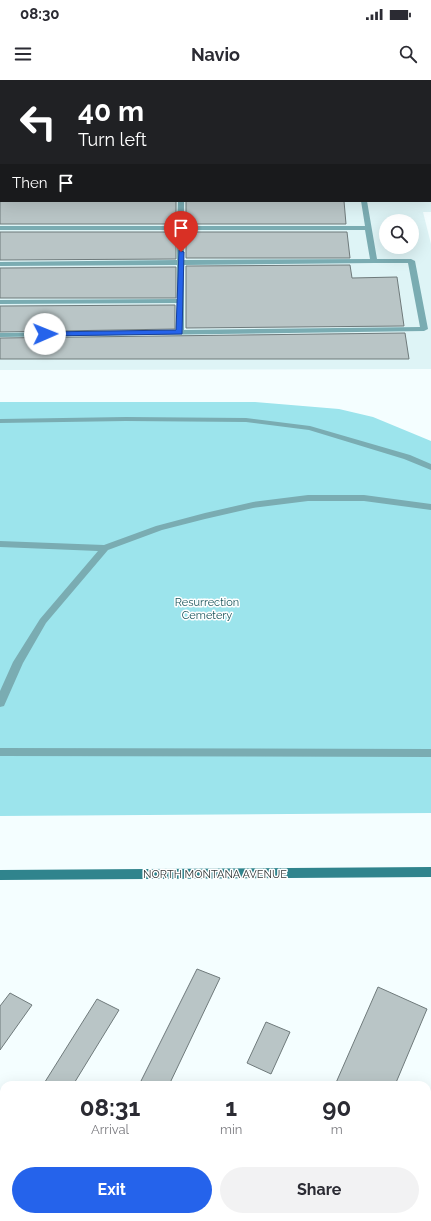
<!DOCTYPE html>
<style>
body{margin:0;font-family:Raleway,sans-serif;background:#f2f2f3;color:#2b2b33;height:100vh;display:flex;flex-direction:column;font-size:15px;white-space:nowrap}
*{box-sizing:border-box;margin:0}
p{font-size:13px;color:#7c7c81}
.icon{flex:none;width:22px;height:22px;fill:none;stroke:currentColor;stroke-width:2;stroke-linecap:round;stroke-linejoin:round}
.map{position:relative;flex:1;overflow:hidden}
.side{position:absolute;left:0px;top:1001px;width:431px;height:140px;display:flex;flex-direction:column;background:#fff;border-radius:12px 12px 0 0;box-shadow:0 4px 16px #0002}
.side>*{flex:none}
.hud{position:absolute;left:0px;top:0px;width:431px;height:122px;box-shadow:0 4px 16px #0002;background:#202124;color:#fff;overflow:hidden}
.fabs{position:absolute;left:379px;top:134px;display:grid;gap:8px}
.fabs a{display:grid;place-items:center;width:40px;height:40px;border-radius:50%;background:#fff;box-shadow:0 4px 16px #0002;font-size:20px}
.pin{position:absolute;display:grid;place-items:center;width:34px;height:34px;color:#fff;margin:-41px -17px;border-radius:50% 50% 50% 0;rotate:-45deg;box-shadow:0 0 4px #0007}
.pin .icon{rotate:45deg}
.me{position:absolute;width:44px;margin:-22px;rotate:89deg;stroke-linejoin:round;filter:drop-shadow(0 0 3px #0008)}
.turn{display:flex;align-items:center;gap:14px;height:84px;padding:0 12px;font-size:18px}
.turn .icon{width:52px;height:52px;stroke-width:2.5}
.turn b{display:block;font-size:28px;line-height:34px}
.then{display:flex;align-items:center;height:38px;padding:0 12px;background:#0003;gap:8px;font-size:15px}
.eta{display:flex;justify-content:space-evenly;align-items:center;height:68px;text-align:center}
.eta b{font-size:24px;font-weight:700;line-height:28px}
.action{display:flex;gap:8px;margin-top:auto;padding:8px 12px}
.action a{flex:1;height:46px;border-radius:24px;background:#2563eb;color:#fff;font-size:16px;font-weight:700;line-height:46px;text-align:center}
.action a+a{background:#f2f2f3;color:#2b2b33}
.status{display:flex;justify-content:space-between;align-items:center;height:28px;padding:0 20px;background:#fff;direction:ltr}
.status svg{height:11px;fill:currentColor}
header{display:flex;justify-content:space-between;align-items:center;height:52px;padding:0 12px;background:#fff;font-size:18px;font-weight:700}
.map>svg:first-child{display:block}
.built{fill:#def4f6;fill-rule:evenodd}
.green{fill:#9ce4ec}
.building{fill:#b9c5c6;stroke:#6f7a7b}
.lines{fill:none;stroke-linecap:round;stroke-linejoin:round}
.lane{fill:#7aacb2;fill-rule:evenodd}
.street{fill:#7aacb2;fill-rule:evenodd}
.secondary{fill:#30848d;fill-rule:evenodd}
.route{fill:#2563eb;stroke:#184099}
.labels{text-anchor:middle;stroke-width:3;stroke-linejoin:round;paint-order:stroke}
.park-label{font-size:11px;fill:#195359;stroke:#fff}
.street-label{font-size:11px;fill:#353a3a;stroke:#fff}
</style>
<div class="status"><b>08:30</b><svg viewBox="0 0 49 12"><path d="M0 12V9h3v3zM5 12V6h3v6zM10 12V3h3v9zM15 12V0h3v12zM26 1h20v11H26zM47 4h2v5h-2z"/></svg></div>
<header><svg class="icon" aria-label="menu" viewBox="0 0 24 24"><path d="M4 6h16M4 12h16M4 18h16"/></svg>Navio<svg class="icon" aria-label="search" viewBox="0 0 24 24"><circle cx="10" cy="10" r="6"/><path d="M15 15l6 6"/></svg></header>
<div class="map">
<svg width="431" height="1141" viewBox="0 0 431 1141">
<rect width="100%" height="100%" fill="#f4feff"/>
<!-- built -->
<path class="built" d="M0,0h366l-365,1v120h429l1,-47v58h-8l8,32v125l-431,1zM386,141h26v26h-26z"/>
<!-- green -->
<polygon class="green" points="0,322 255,322 339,329 373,337 431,361 431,733 0,736"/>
<!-- building -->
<g class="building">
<rect x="0" y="121" width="176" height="23"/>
<polygon points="186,121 344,121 346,144 186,144"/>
<polygon points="0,152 176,152 176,179 0,180"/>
<polygon points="186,152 347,152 350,178 186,178"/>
<polygon points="350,185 352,198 397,197 404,246 186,248 186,186"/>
<polygon points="176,187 176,218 0,218 0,188"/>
<polygon points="175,225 175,249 0,252 0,226"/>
<polygon points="405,253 409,279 0,279 0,258"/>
<polygon points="197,889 220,898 169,1005 139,1005"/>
<polygon points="378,907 427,929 395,1005 335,1005"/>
<polygon points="10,913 32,925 0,970 0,926"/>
<polygon points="97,919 119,930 73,1005 43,1005"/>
<polygon points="266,942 290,952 271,994 247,983"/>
</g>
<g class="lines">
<!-- lane -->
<g class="lane">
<rect x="13" y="0" width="6" height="1"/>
<rect x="184" y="0" width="6" height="1"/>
<rect x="342" y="0" width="6" height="1"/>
<polygon points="0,51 1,51 0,59"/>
<rect x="0" y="76" width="1" height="4"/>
<rect x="430" y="111" width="1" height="4"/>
<rect x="0" y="113" width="1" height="4"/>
<path d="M178,121h6v25h181l-4,-25h6l10,58h34l4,2 13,68 -4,2 -424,6v-4l176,-3 1,-27 -177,1v-4l177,-1v-34l-177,1v-4l177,-2v-30h-177v-4h177zM184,150h181l5,29 -186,1zM374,183h34l12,64 -236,3v-65z"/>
<polygon points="126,337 246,338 310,346 410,375 431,384 431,390 404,379 309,350 246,342 126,341 0,343 0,339"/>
<polygon points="308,415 364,415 431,424 431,430 364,421 308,421 253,428 205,439 162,450 108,470 46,543 23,583 4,626 0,627 0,611 13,582 40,539 98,471 0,467 0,461 104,465 156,446 205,433 253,422"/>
<polygon points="0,668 431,669 431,677 0,676"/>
</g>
<!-- street -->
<g class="street">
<rect x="427" y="1046" width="4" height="14"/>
<rect x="0" y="1050" width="4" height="14"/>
</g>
<!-- secondary -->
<polygon class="secondary" points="431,787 431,797 0,800 0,790"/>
</g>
<!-- route -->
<polygon class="route" points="179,170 184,172 182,254 45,256 41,254 45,252 176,250"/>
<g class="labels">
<!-- park labels -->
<g class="park-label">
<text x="207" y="526">Resurrection<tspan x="207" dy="13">Cemetery</tspan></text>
</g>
<!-- street labels -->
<g class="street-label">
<text x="215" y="798">NORTH MONTANA AVENUE</text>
</g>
</g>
</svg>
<div class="fabs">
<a><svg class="icon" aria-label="search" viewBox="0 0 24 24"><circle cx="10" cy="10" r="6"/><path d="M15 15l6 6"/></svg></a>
</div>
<div class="pin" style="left:181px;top:172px;background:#d93025"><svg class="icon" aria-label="arrive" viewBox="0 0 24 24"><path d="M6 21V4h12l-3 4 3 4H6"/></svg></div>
<svg class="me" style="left:45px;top:254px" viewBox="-20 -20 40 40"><circle r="19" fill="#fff"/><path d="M0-13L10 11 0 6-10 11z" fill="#2563eb"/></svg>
<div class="hud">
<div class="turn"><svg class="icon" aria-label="left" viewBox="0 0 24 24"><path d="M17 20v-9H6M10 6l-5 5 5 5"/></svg><div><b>40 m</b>Turn left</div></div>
<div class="then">Then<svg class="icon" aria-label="arrive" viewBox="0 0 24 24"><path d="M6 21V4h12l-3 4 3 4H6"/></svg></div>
</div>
<section class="side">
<div class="eta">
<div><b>08:31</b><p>Arrival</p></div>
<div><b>1</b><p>min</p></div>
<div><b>90</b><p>m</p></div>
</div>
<div class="action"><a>Exit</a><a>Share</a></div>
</section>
</div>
